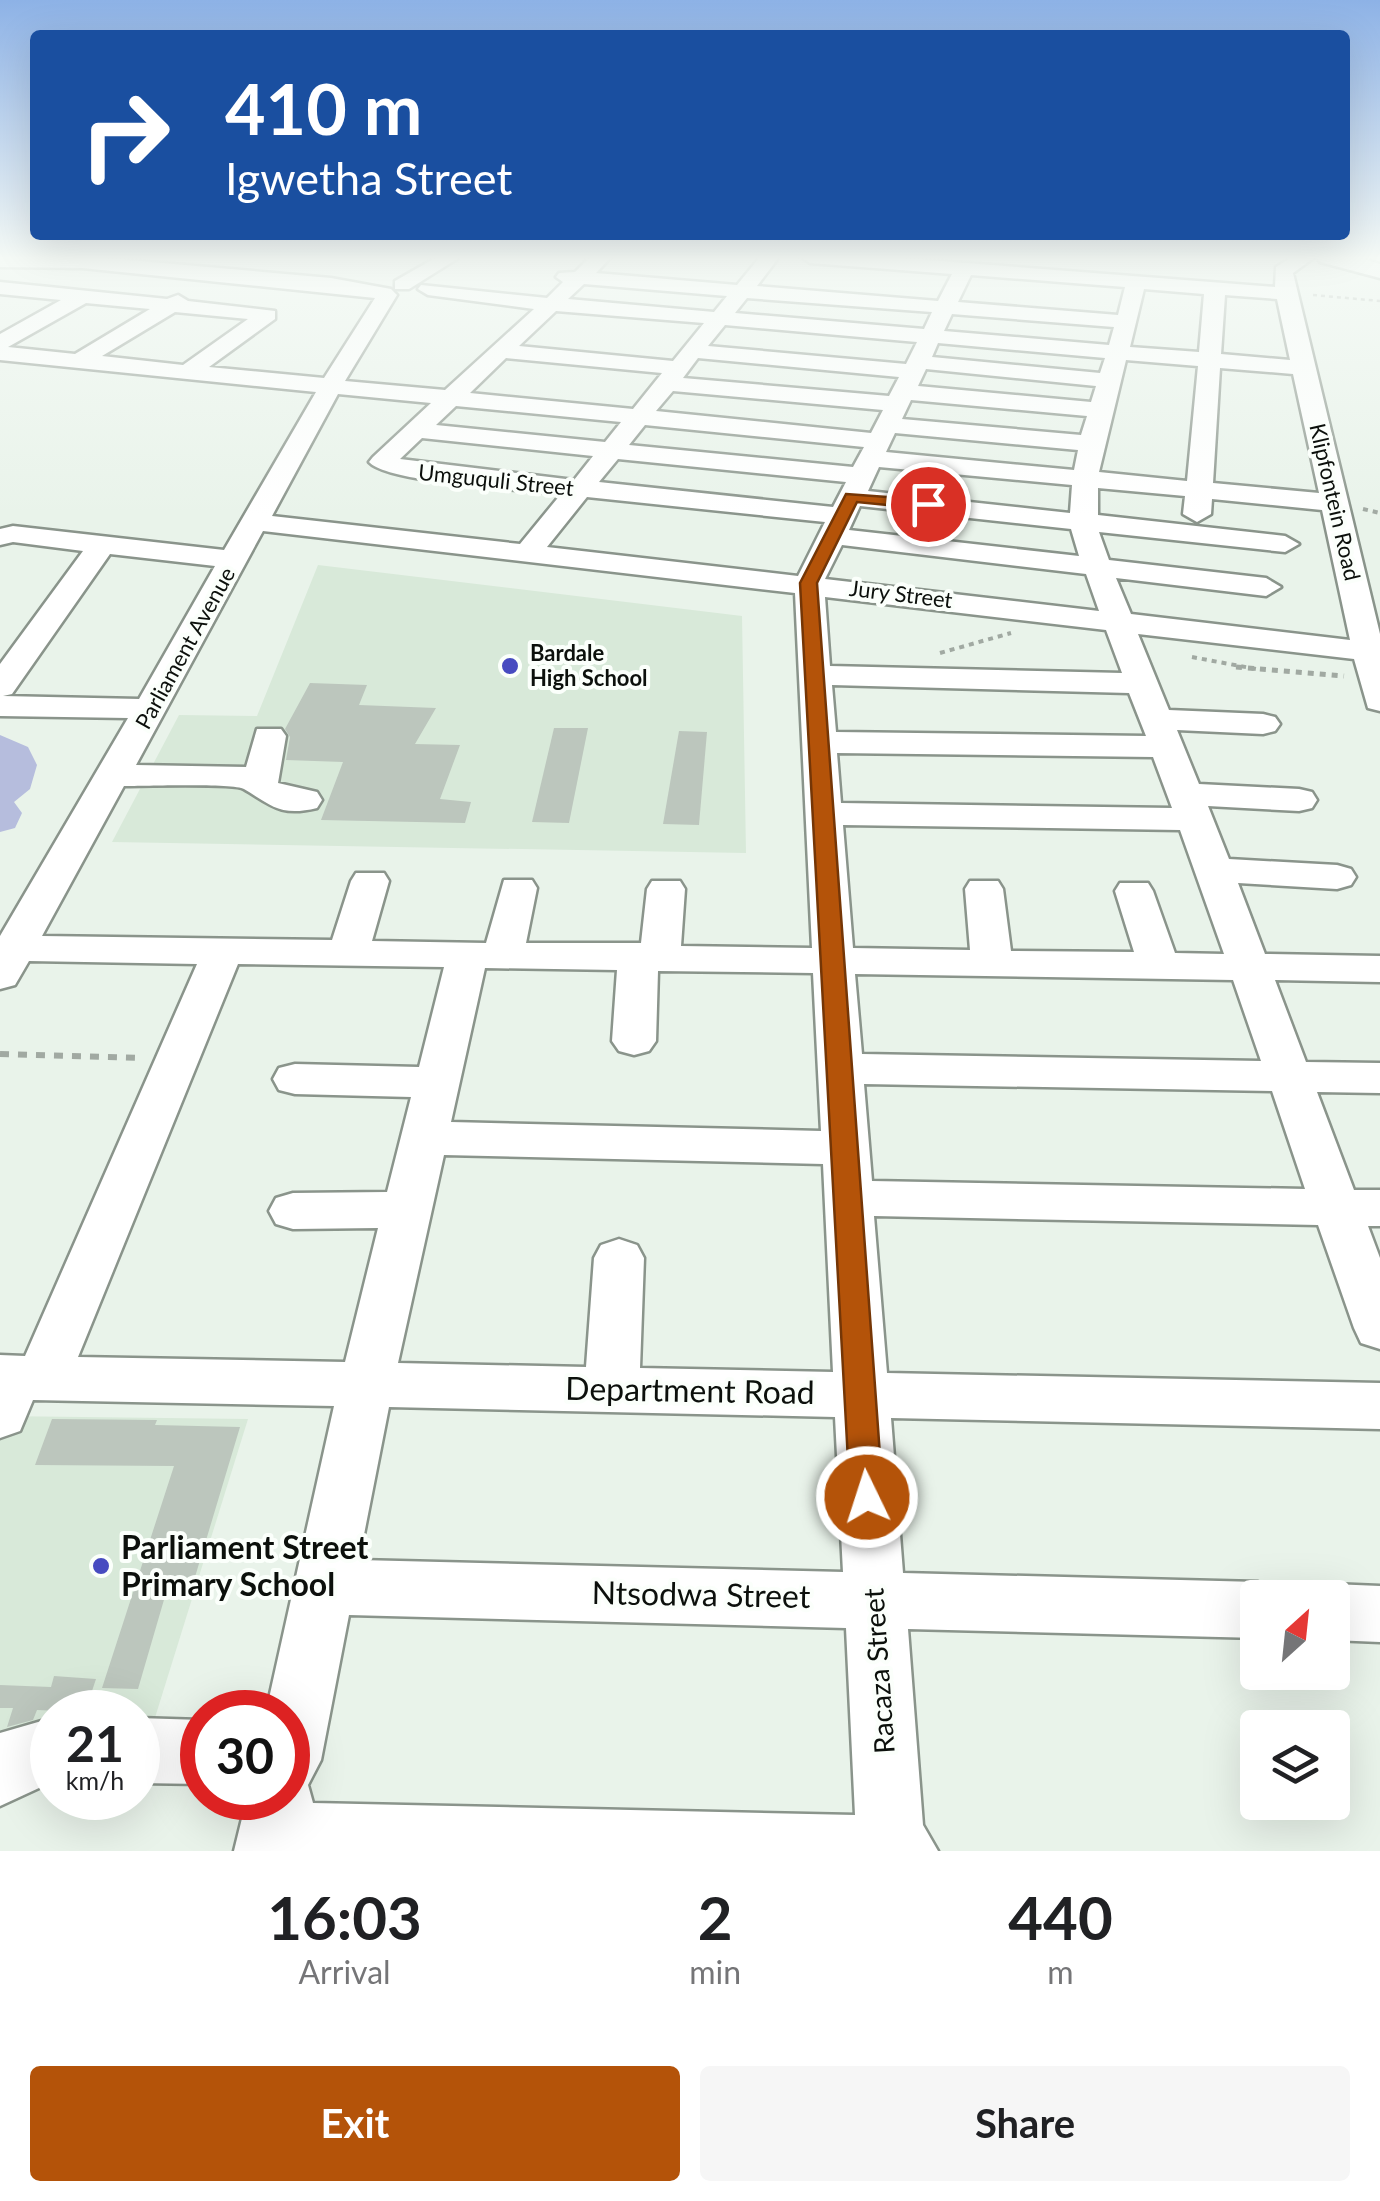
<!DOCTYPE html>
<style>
body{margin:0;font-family:Lato,sans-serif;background:#f6f6f6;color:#202124;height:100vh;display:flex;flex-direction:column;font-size:38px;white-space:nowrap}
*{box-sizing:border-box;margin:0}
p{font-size:32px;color:#757577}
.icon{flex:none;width:55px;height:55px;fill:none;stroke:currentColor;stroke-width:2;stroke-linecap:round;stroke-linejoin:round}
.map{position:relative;height:1851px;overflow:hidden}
.panel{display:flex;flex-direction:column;background:#fff;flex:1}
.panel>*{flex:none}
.banner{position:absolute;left:30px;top:30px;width:1320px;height:210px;border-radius:10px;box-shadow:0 10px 40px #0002;background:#1a4fa0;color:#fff;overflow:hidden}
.needle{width:65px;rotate:27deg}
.controls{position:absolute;left:1240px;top:1580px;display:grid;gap:20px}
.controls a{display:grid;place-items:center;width:110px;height:110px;border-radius:10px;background:#fff;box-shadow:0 10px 40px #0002;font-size:50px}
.speed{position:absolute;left:30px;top:1690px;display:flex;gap:20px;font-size:50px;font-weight:700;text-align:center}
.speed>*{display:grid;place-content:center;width:130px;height:130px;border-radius:50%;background:#fff;box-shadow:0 10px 40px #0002;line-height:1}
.speed small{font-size:25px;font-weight:400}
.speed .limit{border:15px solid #d22;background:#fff;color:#111}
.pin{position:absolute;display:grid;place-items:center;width:85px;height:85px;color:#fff;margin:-42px;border:5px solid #fff;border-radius:50%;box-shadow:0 2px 10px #0007}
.me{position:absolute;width:110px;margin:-55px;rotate:356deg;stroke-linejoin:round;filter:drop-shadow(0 0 8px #0008)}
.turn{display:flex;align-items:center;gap:35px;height:210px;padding:0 30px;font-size:45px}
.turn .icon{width:130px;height:130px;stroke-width:2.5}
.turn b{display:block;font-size:70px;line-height:85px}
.eta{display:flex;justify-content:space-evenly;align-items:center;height:170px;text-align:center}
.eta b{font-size:60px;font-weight:700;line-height:70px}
.action{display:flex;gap:20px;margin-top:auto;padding:20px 30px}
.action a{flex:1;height:115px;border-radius:10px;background:#b45309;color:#fff;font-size:40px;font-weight:700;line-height:115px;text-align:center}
.action a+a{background:#f6f6f6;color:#202124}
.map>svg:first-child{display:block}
.built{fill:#d8e9d9}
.green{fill:#b6bddd}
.building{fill:#bcc6bd}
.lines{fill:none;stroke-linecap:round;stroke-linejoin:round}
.minor-casing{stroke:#8a948b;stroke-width:5}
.major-casing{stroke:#8a948b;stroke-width:5}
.path-far3{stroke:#a1a9a2;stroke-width:2.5;stroke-dasharray:4 4;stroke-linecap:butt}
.path-far2{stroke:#a1a9a2;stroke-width:4;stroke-dasharray:5 5;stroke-linecap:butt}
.path-far1{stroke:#a1a9a2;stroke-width:5;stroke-dasharray:6 6;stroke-linecap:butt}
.path{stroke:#a1a9a2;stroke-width:6;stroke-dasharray:9 9;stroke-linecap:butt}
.minor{fill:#fff;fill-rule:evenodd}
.major{fill:#fff;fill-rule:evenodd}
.route{fill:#b45309;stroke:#753606;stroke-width:2.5}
.poi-dot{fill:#474bc0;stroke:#fbfffb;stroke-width:4}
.labels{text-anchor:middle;stroke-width:8;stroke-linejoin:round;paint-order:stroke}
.far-street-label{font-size:22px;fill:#0c100c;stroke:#fbfffb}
.far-poi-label{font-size:22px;font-weight:bold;fill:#0c100c;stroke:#fbfffb;text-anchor:start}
.street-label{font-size:28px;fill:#0c100c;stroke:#fbfffb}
.near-street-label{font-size:32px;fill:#0c100c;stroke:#fbfffb}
.near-poi-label{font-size:32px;font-weight:bold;fill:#0c100c;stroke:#fbfffb;text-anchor:start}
</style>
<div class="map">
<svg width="1380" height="1851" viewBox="0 0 1380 1851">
<rect width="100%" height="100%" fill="#e9f3ea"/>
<!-- built -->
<g class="built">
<polygon points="318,565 742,616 746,853 112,842 179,715 257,716"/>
<polygon points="0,1416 248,1419 153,1724 138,1724 138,1712 52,1712 52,1734 0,1757"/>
</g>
<!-- green -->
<polygon class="green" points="0,735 28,747 37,765 30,789 14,802 22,813 15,828 0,832"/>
<!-- building -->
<g class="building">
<polygon points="310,683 367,685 359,705 436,708 415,744 460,745 440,799 471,802 465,823 321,820 343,762 286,760 290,737 285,729"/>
<polygon points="554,728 588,728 569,823 532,822"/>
<polygon points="679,731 707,732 699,825 663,824"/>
<polygon points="52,1419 157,1420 155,1425 240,1427 192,1587 168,1586 138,1689 102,1688 174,1466 35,1465"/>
<polygon points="54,1676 96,1679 85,1712 37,1710 33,1720 7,1727 13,1708 0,1708 0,1685 51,1687"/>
</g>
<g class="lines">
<!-- minor casing -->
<g class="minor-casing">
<g id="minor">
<path d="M0,257h94l237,21 60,11 6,6 -52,86 100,9 89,-81 -106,-14 -10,-6 3,-4 126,13 16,-16 -7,-5 3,-4 16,-1 15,-15h21l-15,16 141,12 23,-28h19l-22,29 181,15 14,-27 -142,-11 -9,-6h87l387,30 1,-20 16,-10h23l-22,16 87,361v77l-12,-3 -14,-49 -216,-25 31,76 94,4 12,3 5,7 -5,7 -12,3 -86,-4 22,54 100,5 13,3 5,8 -5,8 -13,3 -91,-5 21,53 108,6 14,4 5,8 -5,8 -14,4 -99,-6 27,71 115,2v26l-105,-2 31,82 74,1v30l-63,-1 37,98h26v36h-12l12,32v91l-19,-6 -7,-15 -36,-103 -444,-9 13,157 493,10v46l-489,-11 12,155 355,9 22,8 3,8h-25v40l-350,-9 15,196 15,26h-704l13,-53h41v-86h-22l68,-306 -301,-6 -13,31 -20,7v-83l25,1 172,-392 -168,-3 -14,24 -15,4v-53l128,-218 -128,-2v-52l83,-113 -70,-9 -13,3v-16l13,-3 211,24 92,-158 -316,-32v-26l61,-34 -61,-6v-12l167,17 11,-4 10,6 87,10v8l-66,48 115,11 51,-80 -293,-30 -82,-1zM971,275l154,12 -7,28 -160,-13zM584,284l143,12 -13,16 -146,-13zM1144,289l60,5 -5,58 -69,-5zM1225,295l52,4 13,61 -69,-6zM747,298l185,14 -8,17 -189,-16zM86,303l64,6 -75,45 -67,-7zM556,311l148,12 -31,38 -154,-15zM175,312l73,7 -65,46 -81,-9zM952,314l162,13 -5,18 -165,-14zM725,325l192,17 -11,22 -198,-18zM938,343l167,15 -5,15 -168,-16zM506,358l156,15 -29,36 -163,-16zM698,358l201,19 -10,19 -206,-18zM1126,360l72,6 -11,115 -88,-9zM1220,368l73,6 26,119 -106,-10zM926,369l170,17 -5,16 -173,-16zM673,391l210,19 -12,23 -215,-22zM338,394l93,9 -58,54 -4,5c19,21 158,28 192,32l-41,50 -248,-28zM911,400l176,16 -6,19 -179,-16zM456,406l165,16 -16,20 -169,-17zM645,425l219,22 -11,20 -224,-22zM895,433l183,17 -4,20 -188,-18zM422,438l171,18 -19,24 -174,-21zM618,459l228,23 -13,25 -234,-25zM879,467l193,18 -2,28 -202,-22zM1098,488l87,8 -2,18 14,8 14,-8 1,-15 110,11 28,130 -219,-26 -15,-36 150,18 15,-9 -15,-9 -157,-18 -10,-28 186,20 14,-8 -14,-8 -187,-21zM587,497l238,25 -27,54 -251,-29zM860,506l211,23 8,27 -230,-26zM263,531l532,62 17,355 -131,-2 4,-57 -5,-8h-28l-5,8 -6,54h-115l11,-55 -5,-8h-28l-18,63 -114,-2 17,-60 -5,-8h-28l-5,8 -19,59 -290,-4 82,-150c19,0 110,-3 120,3 27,16 36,28 73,19l5,-8 -5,-8 -39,-9 8,-47 -5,-7h-24l-11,38 -110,-2zM842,545l244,29 13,37 -274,-32zM110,554l105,12 -76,133 -136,-3 9,-2zM825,597l281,33 16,43 -292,-7zM832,685l297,8 17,43 -310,-4zM837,753l316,4 19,51 -331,-5zM843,825l337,5 44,124 -49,-1 -22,-62 -5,-8h-28l-5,8 19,61 -123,-1 -8,-62 -5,-8h-28l-5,8 5,61 -117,-2zM238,964l206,3 -25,100 -124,-3 -16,4 -6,11 6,11 16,4 116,3 -24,95 -94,1 -17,5 -7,13 7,13 17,5 85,-1 -33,134 -267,-5zM485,968l132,2 -5,71 7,10 15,4 15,-4 7,-10 2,-70 155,2 8,158 -370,-9zM855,974l378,6 28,81 -399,-7zM864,1084l408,7 33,98 -433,-8zM444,1155l379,9 10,208 -193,-4 4,-110 -7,-13 -18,-6 -18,6 -7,13 -8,109 -188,-4zM389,1407l446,10 8,155 -484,-12zM349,1615l497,13 9,187 -542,-12 -5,-18 13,-25z"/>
<polygon points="437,257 460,257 409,289 395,289 395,281"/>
<polygon points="1332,1584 1380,1586 1380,1642 1332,1640 1332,1598 1308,1598 1310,1592"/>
<polygon points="52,1718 52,1782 0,1806 0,1733"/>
<polygon points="138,1718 202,1720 202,1784 138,1783"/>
</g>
</g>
<!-- major casing -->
<g class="major-casing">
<polygon id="major" points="1316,257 1357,257 1380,264 1380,278 1320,262"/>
</g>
<!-- path-far3 -->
<polyline class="path-far3" points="1313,295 1380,301"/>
<!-- path-far2 -->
<g class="path-far2">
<polyline points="1363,509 1380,513"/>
<polyline points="940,653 1011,633"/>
<polyline points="1192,657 1256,669"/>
</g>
<!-- path-far1 -->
<polyline class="path-far1" points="1236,667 1344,676"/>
<!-- path -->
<polyline class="path" points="0,1054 142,1058"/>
<!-- minor -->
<use href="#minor" class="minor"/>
<!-- major -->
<use href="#major" class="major"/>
</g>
<!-- sky -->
<linearGradient id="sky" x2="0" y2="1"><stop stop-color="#8db2e6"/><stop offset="0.5" stop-color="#f5faf6"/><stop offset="1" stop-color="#f5faf6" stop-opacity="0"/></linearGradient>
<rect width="1380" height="516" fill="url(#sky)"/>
<!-- route -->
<polygon class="route" points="846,494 928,500 936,504 928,509 857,502 817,583 883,1497 878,1507 867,1511 855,1507 850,1497 800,583"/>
<!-- markers -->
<g class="poi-dot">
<circle cx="510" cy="666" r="10"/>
<circle cx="101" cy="1566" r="10"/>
</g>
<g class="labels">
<!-- far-street labels -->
<g class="far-street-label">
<text transform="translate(496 480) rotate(6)" y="8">Umguquli Street</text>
<text transform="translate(1335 502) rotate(77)" y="8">Klipfontein Road</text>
<text transform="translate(901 594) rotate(7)" y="8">Jury Street</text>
<text transform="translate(185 648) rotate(-61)" y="8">Parliament Avenue</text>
</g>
<!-- far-poi labels -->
<g class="far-poi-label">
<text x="530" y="661">Bardale<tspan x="530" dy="25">High School</tspan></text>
</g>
<!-- street labels -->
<g class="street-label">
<text transform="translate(879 1671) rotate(-94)" y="10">Racaza Street</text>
</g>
<!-- near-street labels -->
<g class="near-street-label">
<text transform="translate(690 1391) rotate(1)" y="11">Department Road</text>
<text transform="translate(701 1595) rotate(1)" y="11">Ntsodwa Street</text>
</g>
<!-- near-poi labels -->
<g class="near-poi-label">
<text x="121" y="1559">Parliament Street<tspan x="121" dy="37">Primary School</tspan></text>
</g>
</g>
</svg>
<div class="controls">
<a><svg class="needle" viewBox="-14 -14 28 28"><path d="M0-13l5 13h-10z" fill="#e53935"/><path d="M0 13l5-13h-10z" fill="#757577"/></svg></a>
<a><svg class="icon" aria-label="layers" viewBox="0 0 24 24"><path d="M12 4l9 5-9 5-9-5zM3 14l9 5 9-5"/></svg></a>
</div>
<div class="speed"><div>21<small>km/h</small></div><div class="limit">30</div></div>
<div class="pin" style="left:928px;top:504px;background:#d93025"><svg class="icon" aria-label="arrive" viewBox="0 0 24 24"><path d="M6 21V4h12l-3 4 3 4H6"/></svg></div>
<svg class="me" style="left:867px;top:1497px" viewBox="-20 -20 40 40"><circle r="17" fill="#b45309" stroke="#fff" stroke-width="3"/><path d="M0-11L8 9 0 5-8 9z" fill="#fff"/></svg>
<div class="banner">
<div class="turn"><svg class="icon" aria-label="right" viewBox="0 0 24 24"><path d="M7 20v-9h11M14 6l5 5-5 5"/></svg><div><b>410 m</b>Igwetha Street</div></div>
</div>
</div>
<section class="panel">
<div class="eta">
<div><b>16:03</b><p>Arrival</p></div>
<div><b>2</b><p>min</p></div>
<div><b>440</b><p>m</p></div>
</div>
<div class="action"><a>Exit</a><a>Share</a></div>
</section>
